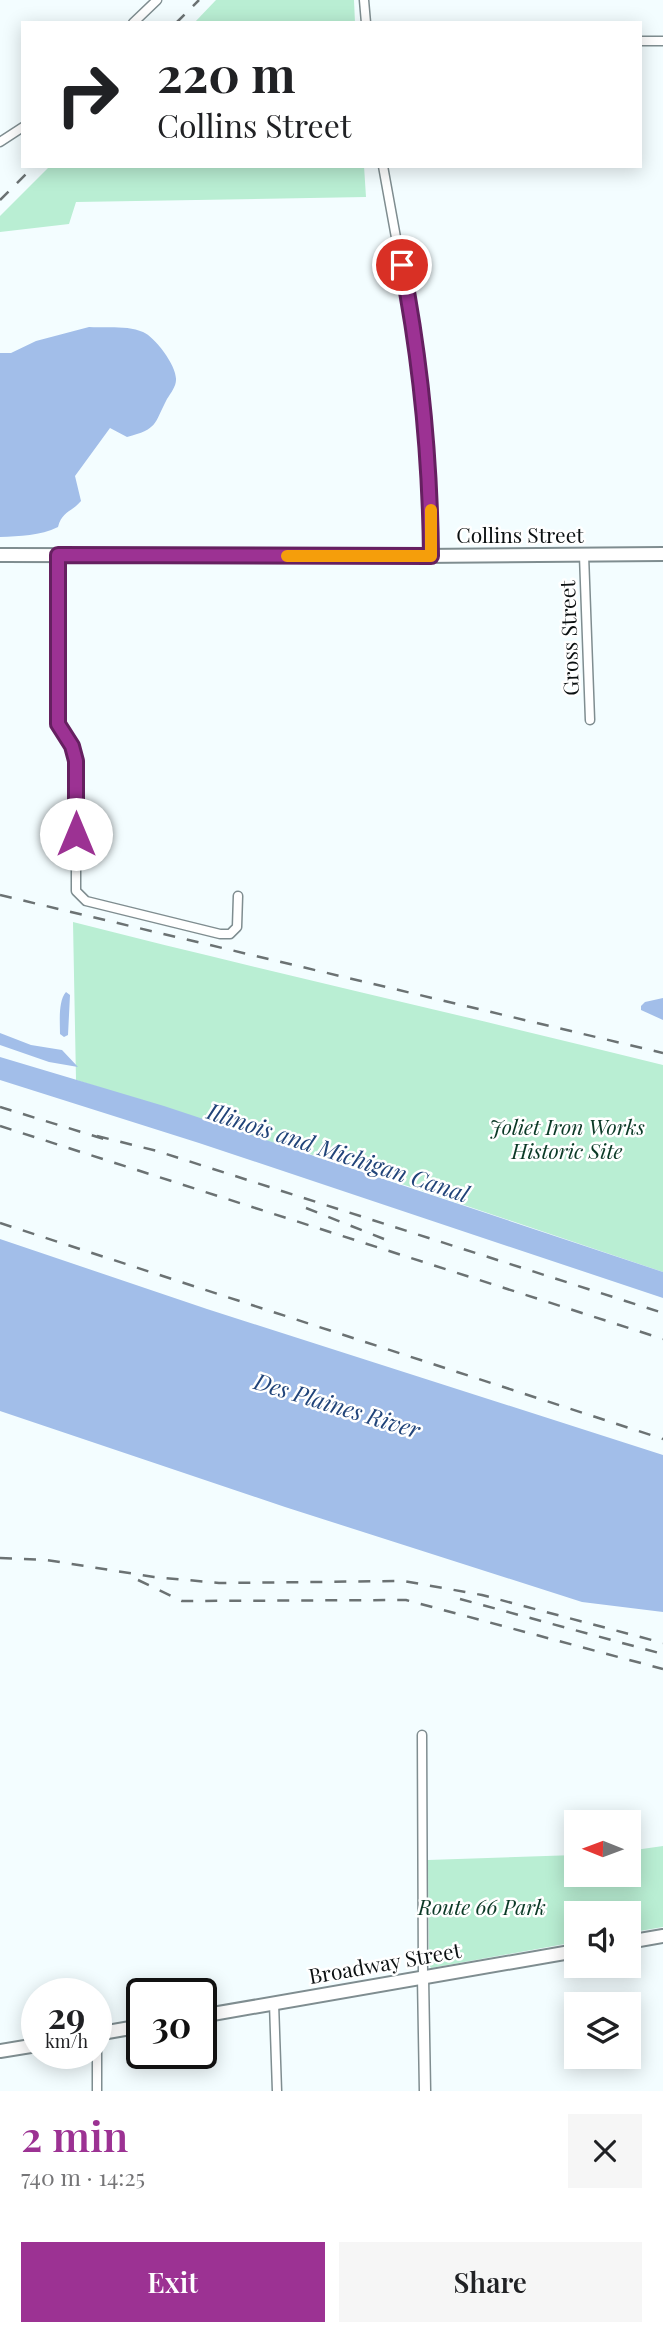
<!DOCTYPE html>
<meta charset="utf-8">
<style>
body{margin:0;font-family:"Playfair Display",serif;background:#f6f6f6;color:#202124;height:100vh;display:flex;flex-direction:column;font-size:26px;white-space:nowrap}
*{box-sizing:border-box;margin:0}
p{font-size:23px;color:#757577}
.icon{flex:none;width:38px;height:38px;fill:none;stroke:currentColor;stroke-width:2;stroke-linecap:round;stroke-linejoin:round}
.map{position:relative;height:2091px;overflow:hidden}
.sheet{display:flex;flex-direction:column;background:#fff;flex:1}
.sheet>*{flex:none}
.guide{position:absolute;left:21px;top:21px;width:621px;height:147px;border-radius:0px;box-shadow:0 4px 18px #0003;background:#fff;color:#202124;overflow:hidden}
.needle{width:46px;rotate:271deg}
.controls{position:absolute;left:564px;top:1810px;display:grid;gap:14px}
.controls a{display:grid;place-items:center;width:77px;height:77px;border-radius:0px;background:#fff;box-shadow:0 4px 18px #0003;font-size:35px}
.speed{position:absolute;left:21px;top:1978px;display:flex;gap:14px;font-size:35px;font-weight:700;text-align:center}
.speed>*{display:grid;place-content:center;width:91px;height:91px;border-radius:50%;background:#fff;box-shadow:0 4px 18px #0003;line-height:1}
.speed small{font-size:18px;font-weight:400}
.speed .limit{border:4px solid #111;border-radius:10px;background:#fff;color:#111}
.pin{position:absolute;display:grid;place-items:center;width:60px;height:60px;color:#fff;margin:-30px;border:4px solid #fff;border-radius:50%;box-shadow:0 2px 7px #0007}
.me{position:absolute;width:77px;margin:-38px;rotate:0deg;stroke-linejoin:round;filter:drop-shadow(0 0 5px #0008)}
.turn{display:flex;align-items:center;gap:24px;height:147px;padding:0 21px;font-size:32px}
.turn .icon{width:91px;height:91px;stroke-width:2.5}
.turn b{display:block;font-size:49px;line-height:60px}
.round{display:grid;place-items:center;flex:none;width:74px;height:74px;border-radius:0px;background:#f6f6f6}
.head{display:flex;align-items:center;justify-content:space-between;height:119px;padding:0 21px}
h1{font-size:42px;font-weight:600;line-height:52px;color:#9c3293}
.primary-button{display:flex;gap:14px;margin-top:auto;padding:14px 21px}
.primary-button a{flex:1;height:80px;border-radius:0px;background:#9c3293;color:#fff;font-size:28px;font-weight:600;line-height:80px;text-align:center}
.primary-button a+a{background:#f6f6f6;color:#202124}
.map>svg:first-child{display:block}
.green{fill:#b9eed3}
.water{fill:#a2bee9}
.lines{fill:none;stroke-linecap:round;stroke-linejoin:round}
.minor-casing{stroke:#7f8d90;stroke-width:11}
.tertiary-casing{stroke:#7f8d90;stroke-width:13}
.primary-casing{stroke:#7f8d90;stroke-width:16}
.minor{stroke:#fff;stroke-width:8}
.tertiary{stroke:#fff;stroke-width:10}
.primary{stroke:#fff;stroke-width:12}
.rail{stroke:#6b7273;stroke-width:2.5;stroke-dasharray:12 12;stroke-linecap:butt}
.route-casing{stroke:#652060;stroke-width:18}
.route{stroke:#9c3293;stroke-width:12}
.slow{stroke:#f59e0b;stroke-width:12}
.labels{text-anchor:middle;stroke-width:5;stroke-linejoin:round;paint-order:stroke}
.street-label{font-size:21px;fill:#0c1112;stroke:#fff}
.park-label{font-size:21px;font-style:italic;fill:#0b3926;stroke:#fff}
.water-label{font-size:23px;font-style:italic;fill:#214479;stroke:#fff}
</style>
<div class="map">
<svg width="663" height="2091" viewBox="0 0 663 2091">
<rect width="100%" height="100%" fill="#f3fdff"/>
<!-- green -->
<g class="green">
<polygon points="216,0 354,0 355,23 194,23"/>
<polygon points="50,166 364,166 366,197 76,202 69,224 0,232 0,216"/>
<path d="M73,922c196,50 394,94 590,143v207l-306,-103 -281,-89z"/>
<polygon points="663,1846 663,1927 628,1933 628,1913 576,1913 576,1942 431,1968 429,1965 428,1860 576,1855 576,1874 628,1874 628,1851"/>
</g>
<!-- water -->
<g class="water">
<path d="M89,327c16,1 39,-2 54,5 12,5 34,34 33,48 0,6 -5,13 -9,19 -13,25 -9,30 -40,38l-17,-9 -35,48 6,25c-9,11 -19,10 -23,26 -18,9 -38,9 -58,10v-184h11l25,-12z"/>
<path d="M66,992l4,3 -2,40 -4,2 -4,-3c0,-12 -2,-33 6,-42z"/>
<polygon points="663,998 663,1020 641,1010 641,1006 645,1002"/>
<polygon points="0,1033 31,1045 62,1050 78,1067 49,1062 0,1045"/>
<polygon points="0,1057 164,1106 663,1272 663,1298 199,1143 0,1080"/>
<polygon points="0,1239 207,1309 663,1455 663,1612 582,1602 285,1507 0,1411"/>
</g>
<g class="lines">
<!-- minor casing -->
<g class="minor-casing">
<g id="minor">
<polyline points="364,0 366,23"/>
<polyline points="133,23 157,0"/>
<polyline points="640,41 663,41"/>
<polyline points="0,142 23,127"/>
<polyline points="383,166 421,375 431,494 431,556"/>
<polyline points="58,555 58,724 73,746 76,761 76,891 86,901 220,934 230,934 237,927 238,896"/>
<polyline points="584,555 590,720"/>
<polyline points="422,1735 423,1977"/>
<polyline points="274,2003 277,2091"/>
<polyline points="97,2034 97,2091"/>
</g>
</g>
<!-- tertiary casing -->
<g class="tertiary-casing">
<polyline id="tertiary" points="423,1977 425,2091"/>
</g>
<!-- primary casing -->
<g class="primary-casing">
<g id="primary">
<polyline points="0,555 420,556 663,554"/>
<polyline points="628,1942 663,1936"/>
<polyline points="201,2016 576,1951"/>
<polyline points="96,2034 142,2026"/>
<polyline points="0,2051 37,2045"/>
</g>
</g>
<!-- minor -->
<use href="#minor" class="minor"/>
<!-- tertiary -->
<use href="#tertiary" class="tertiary"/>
<!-- primary -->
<use href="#primary" class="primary"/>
<!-- rail -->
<g class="rail">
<polyline points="176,23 199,0"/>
<polyline points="0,200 34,166"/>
<polyline points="0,895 663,1053"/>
<polyline points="0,1107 104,1139"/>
<polyline points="0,1126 663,1339"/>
<polyline points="97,1136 157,1151 663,1313"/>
<polyline points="306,1208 384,1239"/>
<polyline points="0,1223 663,1439"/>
<polyline points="0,1558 47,1560 154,1577 219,1583 404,1581 482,1595 663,1643"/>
<polyline points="138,1580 182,1601 406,1600 663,1669"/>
<polyline points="460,1599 663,1654"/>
</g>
</g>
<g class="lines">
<!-- route casing -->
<g class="route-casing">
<path id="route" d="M76,834v-73l-4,-15 -14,-22v-169l373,1c-1,-98 -10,-194 -29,-291"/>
</g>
<!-- route -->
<use href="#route" class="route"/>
<!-- slow -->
<polyline class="slow" points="287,556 431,556 431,510"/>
</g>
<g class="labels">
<!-- street labels -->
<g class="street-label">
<text x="520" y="543">Collins Street</text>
<text transform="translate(570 638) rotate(-92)" y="7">Gross Street</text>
<text transform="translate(385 1964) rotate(-10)" y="7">Broadway Street</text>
</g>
<!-- park labels -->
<g class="park-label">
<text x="567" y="1135">Joliet Iron Works<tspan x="567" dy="24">Historic Site</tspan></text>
<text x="482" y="1915">Route 66 Park</text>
</g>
<!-- water labels -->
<g class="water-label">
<text transform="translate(338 1153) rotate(18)" y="8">Illinois and Michigan Canal</text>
<text transform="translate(337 1406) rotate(17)" y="8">Des Plaines River</text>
</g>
</g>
</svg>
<div class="controls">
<a><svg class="needle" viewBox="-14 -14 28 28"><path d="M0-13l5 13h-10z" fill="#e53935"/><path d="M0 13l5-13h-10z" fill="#757577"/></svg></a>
<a><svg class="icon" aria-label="sound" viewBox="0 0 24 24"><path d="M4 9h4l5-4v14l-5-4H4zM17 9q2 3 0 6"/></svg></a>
<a><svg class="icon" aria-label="layers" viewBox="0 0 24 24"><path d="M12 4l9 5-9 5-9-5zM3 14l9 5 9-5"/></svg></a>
</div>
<div class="speed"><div>29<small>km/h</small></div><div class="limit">30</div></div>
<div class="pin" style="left:402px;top:265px;background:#d93025"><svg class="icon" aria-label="arrive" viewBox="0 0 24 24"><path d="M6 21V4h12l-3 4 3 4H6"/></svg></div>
<svg class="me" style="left:76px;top:834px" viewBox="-20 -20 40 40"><circle r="19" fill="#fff"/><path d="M0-13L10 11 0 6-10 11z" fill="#9c3293"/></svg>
<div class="guide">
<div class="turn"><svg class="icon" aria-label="right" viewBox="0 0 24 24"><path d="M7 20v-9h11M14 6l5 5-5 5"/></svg><div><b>220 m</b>Collins Street</div></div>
</div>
</div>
<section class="sheet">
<div class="head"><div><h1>2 min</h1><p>740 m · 14:25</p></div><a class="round"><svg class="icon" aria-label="close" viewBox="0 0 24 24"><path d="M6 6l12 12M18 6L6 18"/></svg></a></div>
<div class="primary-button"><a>Exit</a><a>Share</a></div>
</section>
